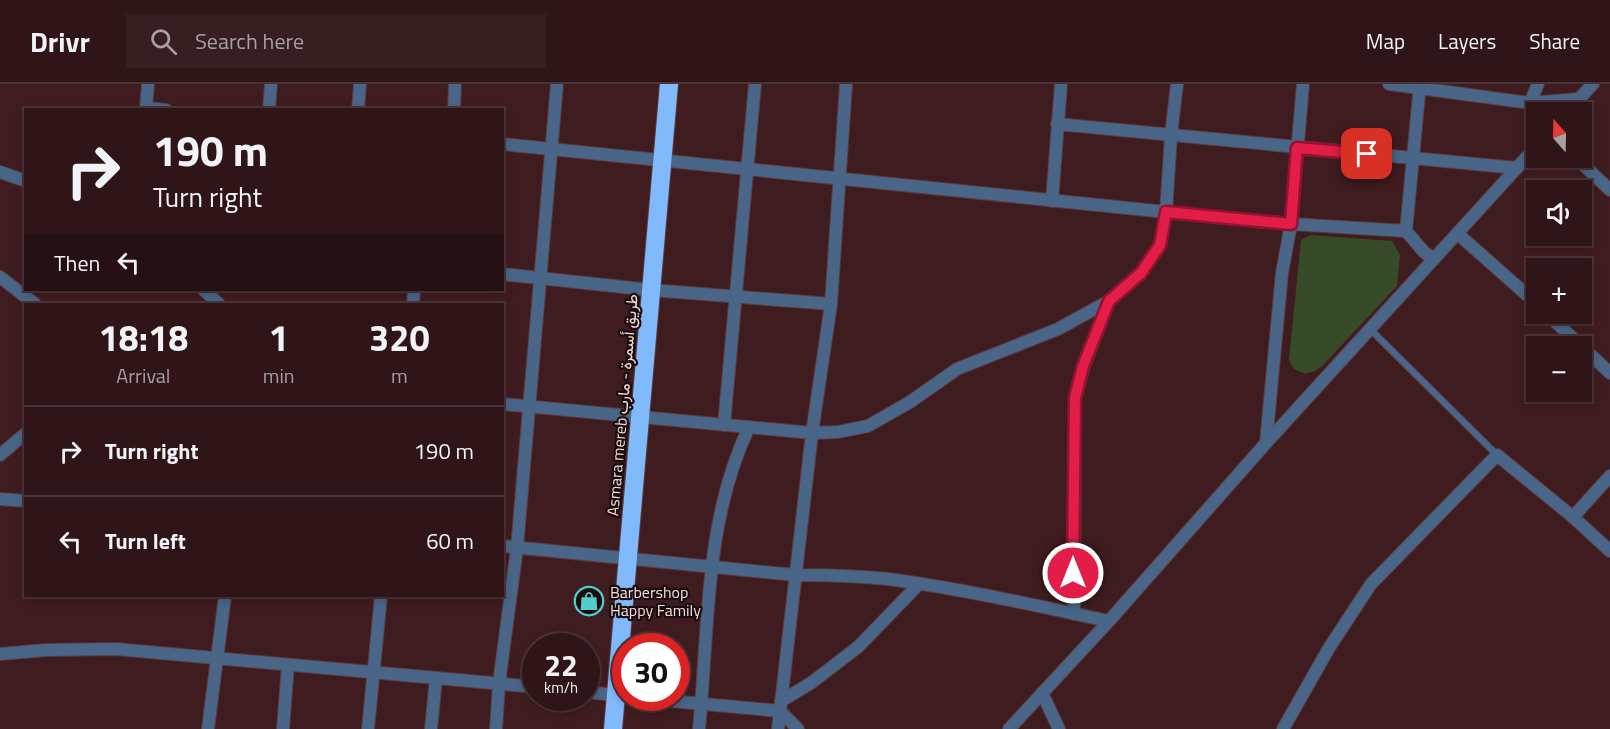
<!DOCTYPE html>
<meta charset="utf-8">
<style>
body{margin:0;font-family:"Titillium Web",Vazirmatn,sans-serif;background:#371e21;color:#f1f3f6;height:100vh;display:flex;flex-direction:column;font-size:22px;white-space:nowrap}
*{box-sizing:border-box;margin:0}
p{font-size:20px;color:#a79fa2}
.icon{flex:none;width:33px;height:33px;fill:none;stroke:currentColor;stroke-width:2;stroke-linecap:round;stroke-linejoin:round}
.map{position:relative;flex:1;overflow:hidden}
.drawer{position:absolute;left:24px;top:219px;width:480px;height:294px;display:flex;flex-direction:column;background:#2f1518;border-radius:0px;box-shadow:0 3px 9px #0003,0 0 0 2px #4a3437}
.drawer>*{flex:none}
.hud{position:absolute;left:24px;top:24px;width:480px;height:183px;border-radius:0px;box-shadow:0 3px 9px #0003,0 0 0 2px #4a3437;background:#2f1518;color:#f1f3f6;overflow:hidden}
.needle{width:39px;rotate:340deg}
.buttons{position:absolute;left:1526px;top:18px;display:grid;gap:12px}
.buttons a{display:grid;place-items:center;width:66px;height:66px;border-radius:0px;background:#2f1518;box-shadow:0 3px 9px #0003,0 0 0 2px #4a3437;font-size:30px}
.speed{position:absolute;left:522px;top:549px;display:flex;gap:12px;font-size:30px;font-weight:700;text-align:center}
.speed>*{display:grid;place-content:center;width:78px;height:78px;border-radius:50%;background:#2f1518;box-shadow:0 3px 9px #0003,0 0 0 2px #4a3437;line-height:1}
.speed small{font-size:15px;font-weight:400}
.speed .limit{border:9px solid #d22;background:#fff;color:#111}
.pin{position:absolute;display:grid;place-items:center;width:51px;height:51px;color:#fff;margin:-26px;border-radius:12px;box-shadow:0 3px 9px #0006}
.me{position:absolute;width:66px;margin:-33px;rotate:0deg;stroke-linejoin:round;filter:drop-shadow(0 0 4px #0008)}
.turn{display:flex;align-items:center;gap:21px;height:126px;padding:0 30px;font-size:27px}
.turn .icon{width:78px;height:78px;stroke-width:2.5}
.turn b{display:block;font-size:42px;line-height:51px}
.then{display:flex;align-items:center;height:57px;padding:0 30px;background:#0003;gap:12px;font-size:22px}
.eta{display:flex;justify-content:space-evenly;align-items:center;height:102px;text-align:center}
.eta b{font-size:36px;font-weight:700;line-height:42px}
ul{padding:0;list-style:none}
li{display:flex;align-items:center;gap:18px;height:90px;padding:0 30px;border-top:2px solid #4a3437}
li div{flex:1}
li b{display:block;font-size:22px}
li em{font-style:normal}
header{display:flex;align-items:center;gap:36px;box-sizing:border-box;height:84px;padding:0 30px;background:#2f1518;border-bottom:2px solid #4a3437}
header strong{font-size:28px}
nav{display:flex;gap:33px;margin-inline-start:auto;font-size:21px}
.search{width:420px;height:54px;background:#371e21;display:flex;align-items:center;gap:15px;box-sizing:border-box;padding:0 21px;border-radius:0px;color:#a79fa2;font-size:22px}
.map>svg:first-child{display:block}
.green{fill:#374b29}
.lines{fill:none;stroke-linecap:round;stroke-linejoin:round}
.lane-casing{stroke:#5c3b3e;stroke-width:8}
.street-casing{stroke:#5c3b3e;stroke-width:14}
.highway-casing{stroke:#5c3b3e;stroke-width:20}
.lane{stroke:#496587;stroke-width:6}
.street{stroke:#496587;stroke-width:12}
.highway{stroke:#80b9fc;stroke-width:18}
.route-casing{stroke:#92132f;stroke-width:15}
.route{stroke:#e11d48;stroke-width:10}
.labels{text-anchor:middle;stroke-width:4.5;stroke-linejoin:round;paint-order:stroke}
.street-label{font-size:16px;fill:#f4dcdd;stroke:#1b0c0d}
.poi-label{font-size:16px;fill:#f4dcdd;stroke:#1b0c0d;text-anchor:start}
</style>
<header>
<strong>Drivr</strong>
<div class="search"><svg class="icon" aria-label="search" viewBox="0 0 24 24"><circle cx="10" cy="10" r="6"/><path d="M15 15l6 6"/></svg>Search here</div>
<nav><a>Map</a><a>Layers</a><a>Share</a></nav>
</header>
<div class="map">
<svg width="1610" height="645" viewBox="0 0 1610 645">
<rect width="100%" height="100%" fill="#3f1c20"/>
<!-- green -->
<polygon class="green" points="1310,151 1392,157 1400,171 1397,202 1322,282 1315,287 1305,290 1294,285 1289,276 1301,156"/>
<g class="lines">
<!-- lane casing -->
<g class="lane-casing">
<polyline id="lane" points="1370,245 1497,371"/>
</g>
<!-- street casing -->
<g class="street-casing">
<g id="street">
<polyline points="148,0 146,24 166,26"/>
<polyline points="1389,0 1530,19 1538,0"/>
<polyline points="1530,19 1579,15"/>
<polyline points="269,26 271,0"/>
<polyline points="358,26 360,0"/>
<polyline points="454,26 455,0"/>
<polyline points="1567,28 1593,0"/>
<polyline points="1057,40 1517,84"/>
<polyline points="502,60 1166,128 1291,140 1406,147 1424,168 1434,175"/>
<polyline points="1576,74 1610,106"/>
<polyline points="0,88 26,97"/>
<polyline points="1052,117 1061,0"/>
<polyline points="1406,147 1420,0"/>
<polyline points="1458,150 1536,219"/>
<polyline points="502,190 651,206 831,220"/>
<polyline points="0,193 35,220"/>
<polyline points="204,206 219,220"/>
<polyline points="413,220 414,206"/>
<polyline points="1547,230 1610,289"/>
<polyline points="502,320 812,349 838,348 868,342 910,318 957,285 1058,245 1109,217 1141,189 1160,161 1166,128 1171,51 1177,0"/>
<polyline points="724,341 755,0"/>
<polyline points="1266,359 1282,189 1291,140 1303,0"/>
<polyline points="0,371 26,349"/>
<polyline points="1610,392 1573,433 1610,467"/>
<polyline points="0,415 26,417"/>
<path d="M502,462l293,29c34,0 68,1 101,5 71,10 142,26 213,41"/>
<polyline points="1074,530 1075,314 1084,282 1109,217"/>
<polyline points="0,570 46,566 116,565 536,603"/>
<polyline points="586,608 626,612"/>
<polyline points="1042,609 1059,645"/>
<polyline points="638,614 780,627 798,645"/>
<polyline points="781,617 811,599 858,563 919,500"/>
<polyline points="208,645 225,512"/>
<polyline points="283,645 288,581"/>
<polyline points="368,645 381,512"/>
<polyline points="431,645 436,594"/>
<polyline points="496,645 499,599 517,464 557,0"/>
<path d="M699,645c10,-102 5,-207 50,-302"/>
<polyline points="778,645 812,349 831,220 846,0"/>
<polyline points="1009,645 1109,537 1266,359 1536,63"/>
<polyline points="1283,645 1329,564 1371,500 1497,371 1573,433"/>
</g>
</g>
<!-- highway casing -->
<g class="highway-casing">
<polyline id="highway" points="613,645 669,0"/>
</g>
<!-- lane -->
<use href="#lane" class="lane"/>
<!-- street -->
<use href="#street" class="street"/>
<!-- highway -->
<use href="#highway" class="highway"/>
</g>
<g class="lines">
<!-- route casing -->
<g class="route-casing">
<polyline id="route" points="1073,489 1075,314 1083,282 1109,217 1141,189 1160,161 1166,128 1291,140 1297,64 1367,70"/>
</g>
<!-- route -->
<use href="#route" class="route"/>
</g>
<!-- icons -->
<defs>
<g id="shop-ring" transform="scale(1.5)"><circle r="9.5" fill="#1b0c0d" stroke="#53cdca" stroke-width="1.5"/><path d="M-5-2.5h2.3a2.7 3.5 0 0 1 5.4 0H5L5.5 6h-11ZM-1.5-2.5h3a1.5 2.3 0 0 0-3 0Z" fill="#53cdca"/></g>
</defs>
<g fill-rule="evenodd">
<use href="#shop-ring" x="589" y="517"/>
</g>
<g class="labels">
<!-- street labels -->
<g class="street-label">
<text transform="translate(622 321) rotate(-85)" y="6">Asmara mereb طريق أسمرة - مارب</text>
</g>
<!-- poi labels -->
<g class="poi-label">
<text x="610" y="514">Barbershop<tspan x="610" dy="18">Happy Family</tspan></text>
</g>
</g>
</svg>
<div class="buttons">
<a><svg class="needle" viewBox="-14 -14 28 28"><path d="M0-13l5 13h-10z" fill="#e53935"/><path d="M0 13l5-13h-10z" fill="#a79fa2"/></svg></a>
<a><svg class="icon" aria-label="sound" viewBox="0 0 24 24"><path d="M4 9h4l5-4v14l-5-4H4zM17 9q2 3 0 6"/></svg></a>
<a>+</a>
<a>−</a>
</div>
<div class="speed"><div>22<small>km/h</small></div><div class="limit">30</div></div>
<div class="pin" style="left:1367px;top:70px;background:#d93025"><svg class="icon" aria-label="arrive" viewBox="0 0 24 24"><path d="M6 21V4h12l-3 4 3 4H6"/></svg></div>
<svg class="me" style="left:1073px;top:489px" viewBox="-20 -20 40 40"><circle r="17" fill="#e11d48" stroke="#fff" stroke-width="3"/><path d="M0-11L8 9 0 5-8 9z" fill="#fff"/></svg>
<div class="hud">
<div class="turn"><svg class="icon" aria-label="right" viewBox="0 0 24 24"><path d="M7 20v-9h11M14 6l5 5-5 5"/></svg><div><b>190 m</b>Turn right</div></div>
<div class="then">Then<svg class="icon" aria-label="left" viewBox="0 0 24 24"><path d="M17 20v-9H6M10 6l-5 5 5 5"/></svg></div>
</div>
<section class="drawer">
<div class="eta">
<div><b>18:18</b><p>Arrival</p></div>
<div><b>1</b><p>min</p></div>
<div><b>320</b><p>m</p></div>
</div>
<ul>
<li><svg class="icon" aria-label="right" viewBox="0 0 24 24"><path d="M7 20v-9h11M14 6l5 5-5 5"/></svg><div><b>Turn right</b></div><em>190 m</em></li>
<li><svg class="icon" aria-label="left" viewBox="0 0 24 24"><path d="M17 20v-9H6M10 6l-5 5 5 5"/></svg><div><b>Turn left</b></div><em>60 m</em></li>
</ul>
</section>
</div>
